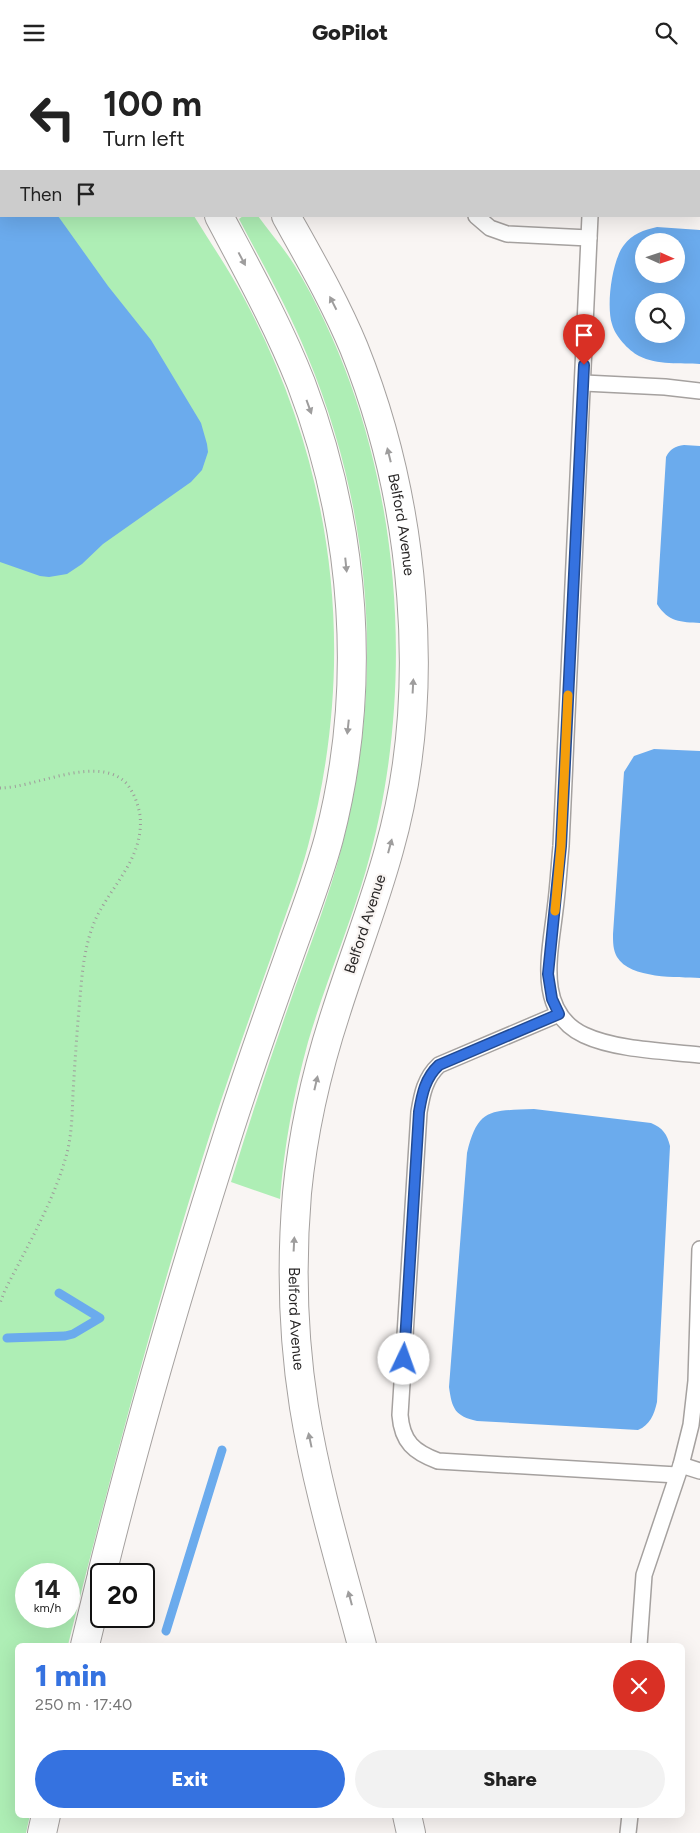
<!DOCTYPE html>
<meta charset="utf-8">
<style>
body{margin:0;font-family:Figtree,sans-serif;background:#f2f2f2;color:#222;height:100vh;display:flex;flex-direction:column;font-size:19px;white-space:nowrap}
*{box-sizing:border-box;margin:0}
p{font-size:16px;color:#767676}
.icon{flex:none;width:28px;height:28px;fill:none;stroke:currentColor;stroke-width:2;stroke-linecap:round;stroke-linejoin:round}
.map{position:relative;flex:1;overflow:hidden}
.details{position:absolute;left:15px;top:1578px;width:670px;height:175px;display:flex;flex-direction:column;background:#fff;border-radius:8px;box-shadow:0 5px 20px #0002}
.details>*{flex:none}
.banner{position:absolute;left:0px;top:0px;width:700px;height:152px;box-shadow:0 5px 20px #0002;background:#fff;color:#222;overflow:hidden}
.needle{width:32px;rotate:93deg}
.controls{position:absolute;left:635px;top:168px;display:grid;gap:10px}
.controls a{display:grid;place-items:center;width:50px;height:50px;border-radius:50%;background:#fff;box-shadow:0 5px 20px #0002;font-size:25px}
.speed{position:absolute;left:15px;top:1498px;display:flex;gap:10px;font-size:25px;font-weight:700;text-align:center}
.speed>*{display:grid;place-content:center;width:65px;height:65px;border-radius:50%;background:#fff;box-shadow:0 5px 20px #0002;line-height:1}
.speed small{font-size:12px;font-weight:400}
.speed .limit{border:2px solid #111;border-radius:8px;background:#fff;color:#111}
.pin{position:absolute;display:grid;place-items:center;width:42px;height:42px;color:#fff;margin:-51px -21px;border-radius:50% 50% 50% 0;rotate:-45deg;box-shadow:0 0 5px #0007}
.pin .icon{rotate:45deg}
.me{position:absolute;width:55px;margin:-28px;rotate:3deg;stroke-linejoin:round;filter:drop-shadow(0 0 4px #0008)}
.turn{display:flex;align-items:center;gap:18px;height:105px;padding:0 20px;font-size:22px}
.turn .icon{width:65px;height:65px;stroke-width:2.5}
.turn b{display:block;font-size:35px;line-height:42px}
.then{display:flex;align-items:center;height:48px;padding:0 20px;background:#0003;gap:10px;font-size:19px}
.round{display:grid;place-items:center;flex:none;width:52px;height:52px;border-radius:26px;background:#f2f2f2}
.head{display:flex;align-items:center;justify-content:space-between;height:85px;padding:0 20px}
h1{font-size:30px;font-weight:800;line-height:38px;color:#3572e0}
.primary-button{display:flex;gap:10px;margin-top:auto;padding:10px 20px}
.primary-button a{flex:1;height:58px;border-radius:30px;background:#3572e0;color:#fff;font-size:20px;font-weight:800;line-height:58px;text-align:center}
.primary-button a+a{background:#f2f2f2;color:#222}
header{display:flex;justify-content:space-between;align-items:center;height:65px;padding:0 20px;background:#fff;font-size:22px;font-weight:800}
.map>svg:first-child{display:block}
.green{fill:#aeeeb5;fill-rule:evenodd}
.water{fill:#6babed;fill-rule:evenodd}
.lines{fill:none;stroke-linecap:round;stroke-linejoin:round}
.stream{stroke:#6babed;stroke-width:9}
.service-casing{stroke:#a5a19f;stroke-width:18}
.secondary-casing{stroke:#a5a19f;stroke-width:30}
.path{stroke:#9e9b9a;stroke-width:3;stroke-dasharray:1 4;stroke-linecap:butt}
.service{stroke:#fff;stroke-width:15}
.secondary{stroke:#fff;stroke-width:28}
.oneway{fill:#9e9d9d}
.route-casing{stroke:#224a92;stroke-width:12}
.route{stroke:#3572e0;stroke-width:9}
.slow{stroke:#f59e0b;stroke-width:9}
.labels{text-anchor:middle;stroke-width:4.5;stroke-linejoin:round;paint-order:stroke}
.street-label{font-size:15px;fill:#282626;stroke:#f9f5f3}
</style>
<header><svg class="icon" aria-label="menu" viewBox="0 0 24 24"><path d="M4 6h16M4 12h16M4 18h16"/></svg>GoPilot<svg class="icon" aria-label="search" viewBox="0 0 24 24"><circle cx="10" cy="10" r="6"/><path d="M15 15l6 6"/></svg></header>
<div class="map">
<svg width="700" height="1768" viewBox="0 0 700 1768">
<rect width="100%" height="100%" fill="#f9f5f3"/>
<!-- green -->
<g class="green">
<path d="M0,0l97,1h-96v150h193c17,28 36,55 51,84 91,172 113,358 63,546 -9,34 -22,67 -33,100 -22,62 -44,123 -64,185 -54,169 -100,341 -143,514h-50v170h12l-4,18h-26zM26,1509h43v42h-43z"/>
<path d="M243,151h15c12,17 26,32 37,50 105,174 127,410 71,604 -17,58 -41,114 -58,172 -14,51 -24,104 -28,157l-49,-17c20,-66 42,-132 65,-197 16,-45 33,-89 45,-135 44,-167 32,-336 -34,-495 -19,-47 -45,-92 -68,-136z"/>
</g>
<!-- water -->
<g class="water">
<polygon points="0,59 1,151 58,151 108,221 151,275 201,358 207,379 208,387 202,405 191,417 103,479 82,499 67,509 49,512 40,511 0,497"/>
<path d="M657,162l43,3v134c-19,-1 -43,1 -61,-8 -11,-6 -24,-20 -27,-32 -6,-18 0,-64 12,-79 8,-11 20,-15 33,-18zM676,176v33h-32v-33zM676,236v33h-32v-33z"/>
<path d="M684,380l16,1v177c-19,-1 -32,-1 -43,-19l9,-147c4,-8 9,-11 18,-12z"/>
<path d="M654,684l46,2v227c-22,-1 -70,1 -83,-21 -4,-7 -4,-15 -4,-23l11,-162 10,-16z"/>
<path d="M534,1044l117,14c12,5 16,11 19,23l-13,256c-3,13 -7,23 -19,28l-161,-9c-22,-5 -25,-12 -28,-34l18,-234c11,-46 24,-42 67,-44z"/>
</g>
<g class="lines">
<!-- stream -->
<g class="stream">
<polyline points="7,1273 65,1271 73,1269 100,1253 59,1228"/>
<polyline points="166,1566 222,1385"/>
</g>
<!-- service casing -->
<g class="service-casing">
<g id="service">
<polyline points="594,0 596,1"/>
<polyline points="483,1 485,0"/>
<polyline points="476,151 490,163 507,169 589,173"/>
<path d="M590,151l-29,630c-2,21 -3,42 -6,64 -5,44 -20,102 29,125 32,15 81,16 116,20"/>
<polyline points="584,318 665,322 700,326"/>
<path d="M559,949l-120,51c-14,13 -17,29 -20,47l-19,303c2,27 14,37 38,46l239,14"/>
<polyline points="681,1400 700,1406"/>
<polyline points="639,1580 644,1510 681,1400 691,1360 696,1316 700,1184"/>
<polyline points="628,1768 630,1750"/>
</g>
</g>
<!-- secondary casing -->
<g class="secondary-casing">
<g id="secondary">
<polyline points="112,0 113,1"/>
<polyline points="147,0 148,1"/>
<polyline points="182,0 183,1"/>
<polyline points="213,0 214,1"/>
<path id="s1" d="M286,151c24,43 49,86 68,132 61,152 80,343 35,502 -15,55 -36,108 -53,162 -19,58 -33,120 -39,181 -6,71 -4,144 7,214 13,81 37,159 58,238"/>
<path d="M102,1509c37,-150 81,-299 128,-446 18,-56 38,-113 58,-169 14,-40 30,-80 41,-121 39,-150 27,-311 -28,-455 -23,-58 -53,-112 -82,-167"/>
<polyline points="85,1580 101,1514"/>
<polyline points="407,1750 411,1768"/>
<polyline points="42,1768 46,1750"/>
</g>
</g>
<!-- path -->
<path class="path" d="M0,723c35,0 99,-35 127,-4 7,9 11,20 13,31 5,46 -34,74 -48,113 -8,23 -10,46 -12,70 -3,32 -5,63 -7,95 -1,22 -1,45 -8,67 -12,42 -40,91 -60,130l-5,13"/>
<!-- service -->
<use href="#service" class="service"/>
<!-- secondary -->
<use href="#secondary" class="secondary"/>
</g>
<!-- one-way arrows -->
<defs><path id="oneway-solid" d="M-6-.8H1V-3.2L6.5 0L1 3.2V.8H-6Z" transform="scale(1.25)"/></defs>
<g class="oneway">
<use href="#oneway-solid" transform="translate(242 194) rotate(62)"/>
<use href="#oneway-solid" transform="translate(333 238) rotate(-117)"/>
<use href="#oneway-solid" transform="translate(309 342) rotate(70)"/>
<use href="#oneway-solid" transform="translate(389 390) rotate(-104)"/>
<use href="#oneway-solid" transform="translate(346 500) rotate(84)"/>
<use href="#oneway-solid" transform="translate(413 621) rotate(-87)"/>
<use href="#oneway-solid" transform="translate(348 662) rotate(96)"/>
<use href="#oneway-solid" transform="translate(390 781) rotate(-75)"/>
<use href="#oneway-solid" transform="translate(316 1018) rotate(-77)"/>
<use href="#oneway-solid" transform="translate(294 1179) rotate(-87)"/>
<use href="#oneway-solid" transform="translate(310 1375) rotate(-102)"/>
<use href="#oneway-solid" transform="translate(350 1533) rotate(-105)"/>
</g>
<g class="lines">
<!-- route casing -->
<g class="route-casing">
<path id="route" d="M404,1294l15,-247c3,-18 6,-34 20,-47l120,-51 -7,-15 -4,-25 13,-128 23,-481"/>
</g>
<!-- route -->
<use href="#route" class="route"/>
<!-- slow -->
<polyline class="slow" points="555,846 561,781 568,630"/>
</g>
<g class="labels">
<!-- street labels -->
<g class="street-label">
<text dy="5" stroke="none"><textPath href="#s1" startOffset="332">Belford Avenue</textPath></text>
<text transform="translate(365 859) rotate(-72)" y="5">Belford Avenue</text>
<text dy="5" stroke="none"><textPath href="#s1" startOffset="1142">Belford Avenue</textPath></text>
</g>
</g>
</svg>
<div class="controls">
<a><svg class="needle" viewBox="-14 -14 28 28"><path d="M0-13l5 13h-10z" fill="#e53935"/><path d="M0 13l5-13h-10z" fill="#767676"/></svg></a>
<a><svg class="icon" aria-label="search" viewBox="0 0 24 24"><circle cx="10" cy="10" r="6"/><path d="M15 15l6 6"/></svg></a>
</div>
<div class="speed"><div>14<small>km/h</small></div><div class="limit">20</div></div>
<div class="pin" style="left:584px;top:300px;background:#d93025"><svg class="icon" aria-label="arrive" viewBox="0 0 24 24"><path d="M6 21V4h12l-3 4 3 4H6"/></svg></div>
<svg class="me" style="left:404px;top:1294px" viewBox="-20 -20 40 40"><circle r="19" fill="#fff"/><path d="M0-13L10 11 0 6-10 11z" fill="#3572e0"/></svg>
<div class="banner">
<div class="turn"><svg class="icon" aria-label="left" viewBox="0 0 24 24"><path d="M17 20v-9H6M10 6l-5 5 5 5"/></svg><div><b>100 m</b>Turn left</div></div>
<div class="then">Then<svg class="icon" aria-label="arrive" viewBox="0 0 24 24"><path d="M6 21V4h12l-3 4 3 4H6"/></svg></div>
</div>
<section class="details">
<div class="head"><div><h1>1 min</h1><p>250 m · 17:40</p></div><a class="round" style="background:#d93025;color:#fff"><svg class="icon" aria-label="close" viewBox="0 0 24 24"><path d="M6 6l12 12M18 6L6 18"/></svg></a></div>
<div class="primary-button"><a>Exit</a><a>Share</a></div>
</section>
</div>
